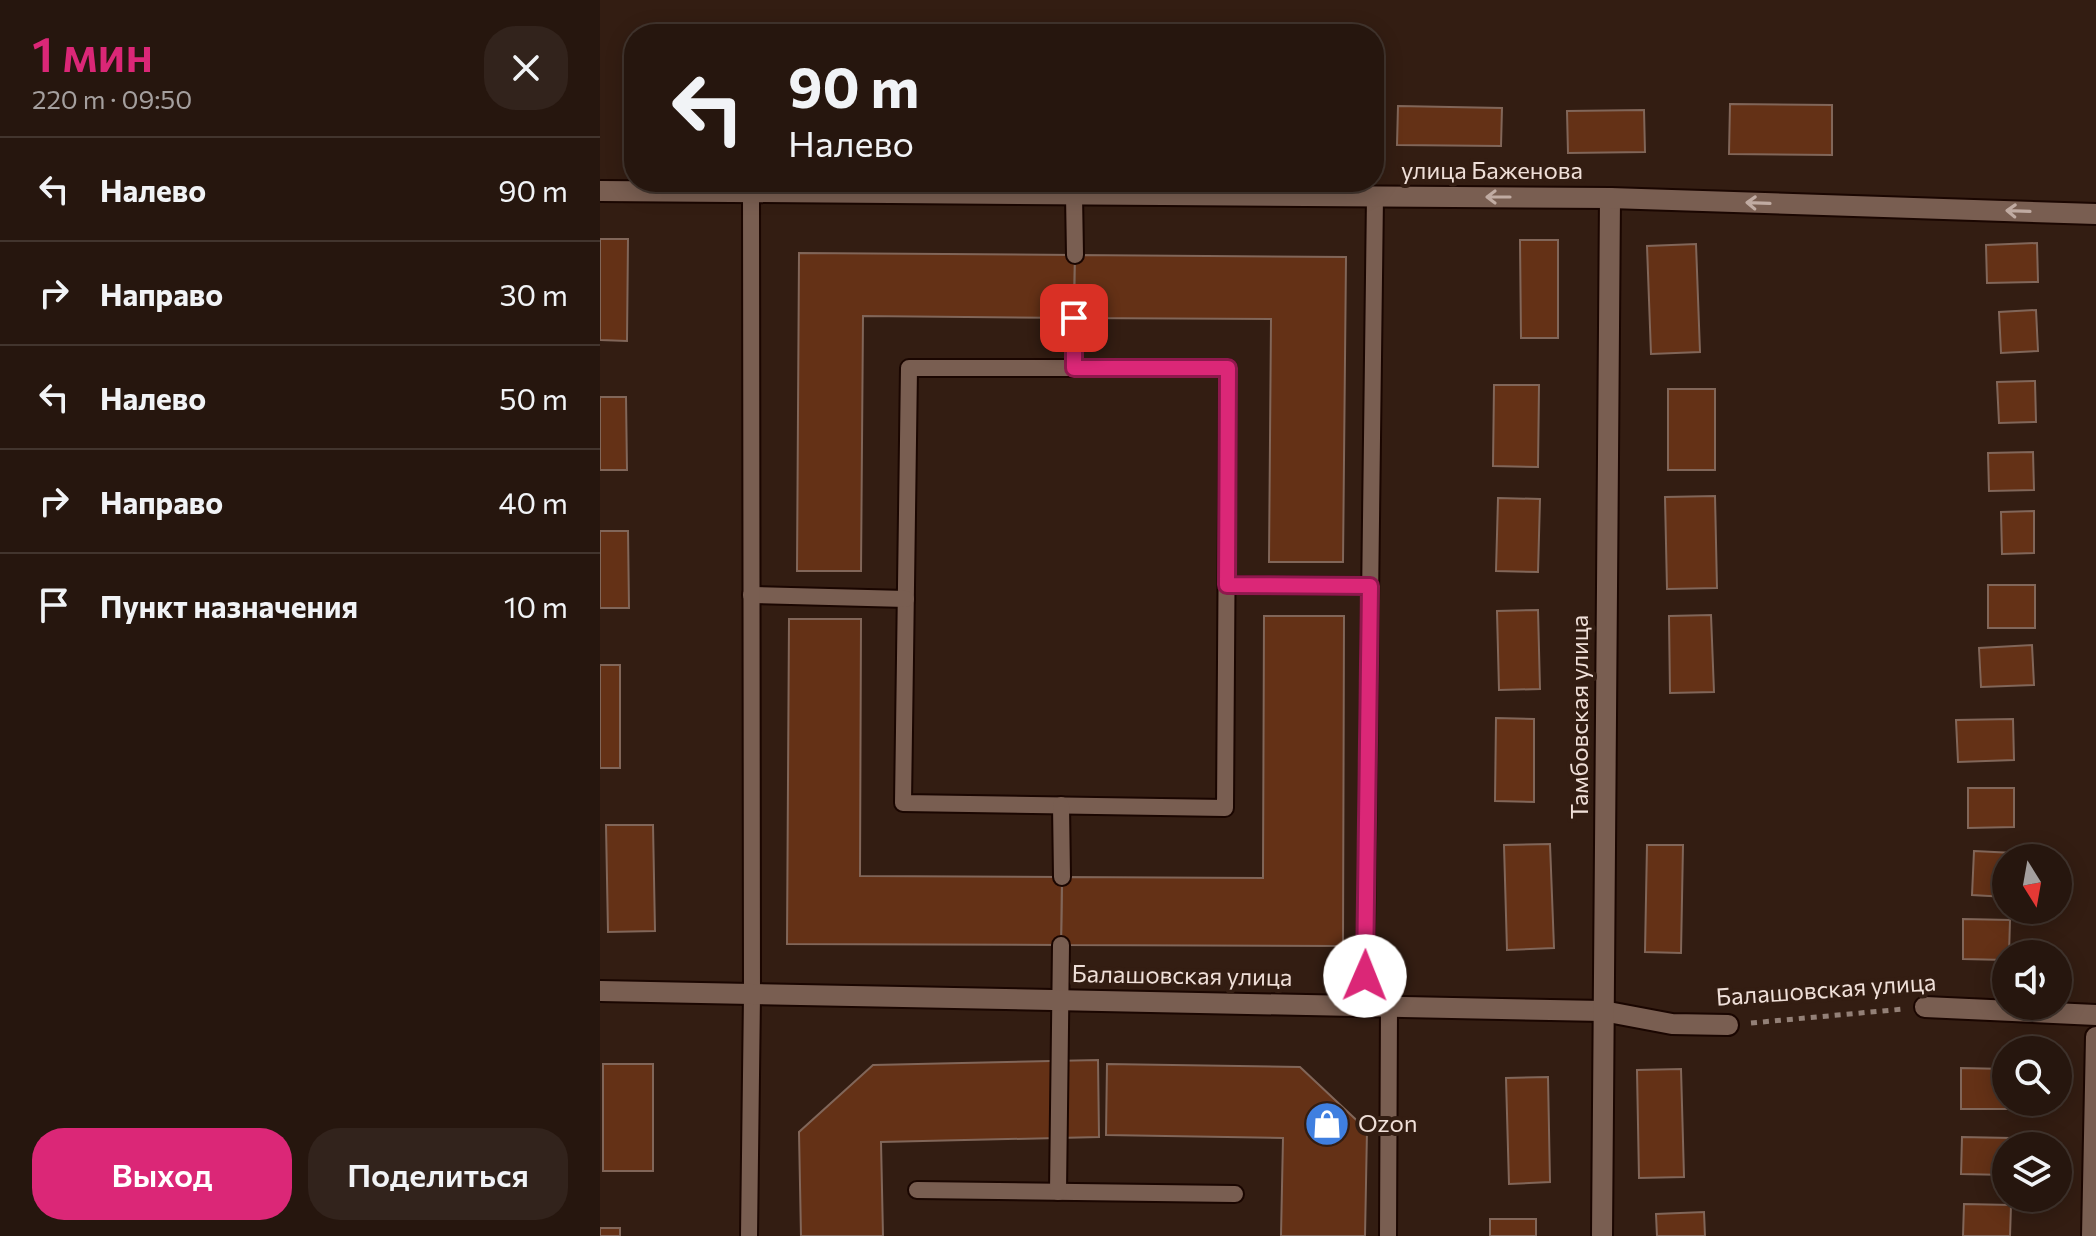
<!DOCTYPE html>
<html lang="ru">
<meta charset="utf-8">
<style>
body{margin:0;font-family:Commissioner,sans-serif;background:#32231c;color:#f1f3f6;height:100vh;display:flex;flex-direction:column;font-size:30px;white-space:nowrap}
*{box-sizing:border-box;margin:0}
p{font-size:26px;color:#a49f9e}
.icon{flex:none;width:44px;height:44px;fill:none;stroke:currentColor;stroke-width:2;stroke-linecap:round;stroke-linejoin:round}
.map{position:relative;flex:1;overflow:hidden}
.side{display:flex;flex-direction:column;background:#26160e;width:600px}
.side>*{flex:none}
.hud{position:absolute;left:24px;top:24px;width:760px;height:168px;border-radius:32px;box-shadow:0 4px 20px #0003,0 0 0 2px #42352e;background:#26160e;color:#f1f3f6;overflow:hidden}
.needle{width:52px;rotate:169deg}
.buttons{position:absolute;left:1392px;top:844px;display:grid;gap:16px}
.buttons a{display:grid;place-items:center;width:80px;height:80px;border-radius:50%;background:#26160e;box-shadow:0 4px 20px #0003,0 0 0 2px #42352e;font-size:40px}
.pin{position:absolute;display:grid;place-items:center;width:68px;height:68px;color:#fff;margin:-34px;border-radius:16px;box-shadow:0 4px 12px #0006}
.me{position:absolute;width:88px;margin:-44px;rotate:1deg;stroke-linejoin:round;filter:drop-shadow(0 0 6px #0008)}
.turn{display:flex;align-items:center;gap:28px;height:168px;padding:0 32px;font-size:36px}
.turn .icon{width:104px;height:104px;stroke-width:2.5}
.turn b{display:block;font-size:56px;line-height:68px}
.round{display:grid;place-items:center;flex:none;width:84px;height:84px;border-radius:32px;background:#32231c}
.head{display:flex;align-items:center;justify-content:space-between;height:136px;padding:0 32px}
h1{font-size:48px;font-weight:600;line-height:60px;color:#db2777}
.cta{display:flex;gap:16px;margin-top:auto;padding:16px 32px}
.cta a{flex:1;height:92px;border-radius:32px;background:#db2777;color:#fff;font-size:32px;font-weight:600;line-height:92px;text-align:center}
.cta a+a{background:#32231c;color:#f1f3f6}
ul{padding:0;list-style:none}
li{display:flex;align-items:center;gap:24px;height:104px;padding:0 32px;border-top:2px solid #42352e}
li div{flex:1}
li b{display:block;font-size:30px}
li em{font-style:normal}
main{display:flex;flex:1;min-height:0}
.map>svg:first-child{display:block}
.building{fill:#643116;stroke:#816659;stroke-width:2}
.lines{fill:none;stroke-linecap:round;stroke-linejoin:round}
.lane-casing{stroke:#1a0601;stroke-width:20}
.street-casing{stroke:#1a0601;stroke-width:24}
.secondary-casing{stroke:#1a0601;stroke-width:24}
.path{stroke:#938077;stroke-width:5;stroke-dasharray:6 6;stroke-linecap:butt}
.lane{stroke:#795e51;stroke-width:16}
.street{stroke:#795e51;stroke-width:20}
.secondary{stroke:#795e51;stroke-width:20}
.oneway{stroke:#c0aba2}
.route-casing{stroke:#8e194d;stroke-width:20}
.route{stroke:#db2777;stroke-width:14}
.labels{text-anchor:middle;stroke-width:8;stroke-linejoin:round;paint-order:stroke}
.street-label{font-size:24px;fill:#efdfd8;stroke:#331d12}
.poi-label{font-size:24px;fill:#efdfd8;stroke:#331d12;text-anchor:start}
</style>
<main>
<section class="side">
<div class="head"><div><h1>1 мин</h1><p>220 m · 09:50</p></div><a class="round"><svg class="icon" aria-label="close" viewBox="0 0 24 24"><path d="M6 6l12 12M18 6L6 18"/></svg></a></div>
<ul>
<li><svg class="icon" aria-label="left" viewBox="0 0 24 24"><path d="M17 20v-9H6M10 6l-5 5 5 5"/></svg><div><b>Налево</b></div><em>90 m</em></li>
<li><svg class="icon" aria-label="right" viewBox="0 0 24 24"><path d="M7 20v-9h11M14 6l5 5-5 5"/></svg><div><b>Направо</b></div><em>30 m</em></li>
<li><svg class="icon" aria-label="left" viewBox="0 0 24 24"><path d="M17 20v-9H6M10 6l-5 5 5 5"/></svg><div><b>Налево</b></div><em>50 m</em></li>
<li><svg class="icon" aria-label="right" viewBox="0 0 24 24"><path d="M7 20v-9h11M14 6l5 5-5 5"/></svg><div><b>Направо</b></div><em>40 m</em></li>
<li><svg class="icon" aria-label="arrive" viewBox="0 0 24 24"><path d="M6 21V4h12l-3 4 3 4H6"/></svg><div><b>Пункт назначения</b></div><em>10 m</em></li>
</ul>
<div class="cta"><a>Выход</a><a>Поделиться</a></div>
</section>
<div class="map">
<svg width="1496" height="1236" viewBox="0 0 1496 1236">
<rect width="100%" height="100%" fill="#331d12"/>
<!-- building -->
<g class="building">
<rect x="27" y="99" width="7" height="40"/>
<polygon points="1130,104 1232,105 1232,155 1129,154"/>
<polygon points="798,106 902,108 901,146 797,145"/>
<polygon points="1044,110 1045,152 968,153 967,111"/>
<polygon points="0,239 28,239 27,341 0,340"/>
<polygon points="920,240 958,240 958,338 921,338"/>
<polygon points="1437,243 1438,282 1387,283 1386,245"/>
<polygon points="1096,244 1100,352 1051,354 1047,246"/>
<polygon points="199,253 475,255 474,318 263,316 261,571 197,571"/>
<polygon points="475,255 746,257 743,562 669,562 671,319 474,318"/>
<polygon points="1436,310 1438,351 1401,353 1399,312"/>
<polygon points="1435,381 1436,422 1399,423 1397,382"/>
<polygon points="894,385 939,385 938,467 893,466"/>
<rect x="1068" y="389" width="47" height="81"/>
<polygon points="0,397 26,397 27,470 0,470"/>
<polygon points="1433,452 1434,490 1389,491 1388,453"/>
<polygon points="1115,496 1117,588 1067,589 1065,497"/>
<polygon points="898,498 940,499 938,572 896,571"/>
<polygon points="1434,511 1434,553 1402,554 1401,512"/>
<polygon points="0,531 28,531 29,608 0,608"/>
<rect x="1388" y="585" width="47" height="43"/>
<polygon points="938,610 940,689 899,690 897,611"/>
<polygon points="1111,615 1114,692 1070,693 1069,616"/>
<polygon points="664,616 744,616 743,946 461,945 462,877 663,878"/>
<polygon points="189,619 261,619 260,876 462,877 461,945 187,944"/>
<polygon points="1432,645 1434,685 1381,687 1379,648"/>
<rect x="0" y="665" width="20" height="103"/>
<polygon points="896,718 934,719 934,802 895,801"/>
<polygon points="1413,719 1414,760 1358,762 1356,720"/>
<polygon points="1368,788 1414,788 1414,827 1368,828"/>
<polygon points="6,825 53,825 55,931 8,932"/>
<polygon points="950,844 954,948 907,950 904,845"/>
<polygon points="1047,845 1083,845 1081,953 1045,952"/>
<polygon points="1374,851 1414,853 1414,858 1406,858 1406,897 1372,895"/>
<polygon points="1363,919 1410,920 1409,954 1406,954 1406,960 1363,959"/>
<polygon points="498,1060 499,1137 281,1142 283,1236 201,1236 199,1132 273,1065"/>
<rect x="3" y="1064" width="50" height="107"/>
<polygon points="507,1064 700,1067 767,1130 765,1236 681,1236 683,1138 506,1135"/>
<polygon points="1361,1068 1406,1069 1406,1102 1413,1102 1413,1109 1361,1109"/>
<polygon points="1081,1069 1084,1177 1039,1178 1037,1070"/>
<polygon points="948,1077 950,1182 909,1184 906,1078"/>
<polygon points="1362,1137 1411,1138 1411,1146 1406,1146 1406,1175 1361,1174"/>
<polygon points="1364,1204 1411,1205 1410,1236 1363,1236"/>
<polygon points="1104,1212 1105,1236 1057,1236 1056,1214"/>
<rect x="890" y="1219" width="46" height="17"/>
<rect x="0" y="1228" width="20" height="8"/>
</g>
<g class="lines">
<!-- lane casing -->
<g class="lane-casing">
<g id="lane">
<polyline points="474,195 475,255"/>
<polygon points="309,368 628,368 625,808 303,803"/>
<polyline points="474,368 474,318"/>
<polyline points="627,585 770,586"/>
<polyline points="151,595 306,599"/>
<polyline points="461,805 462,877"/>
<polyline points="765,1006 775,196"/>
<polyline points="317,1190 635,1194"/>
<polyline points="458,1192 461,945"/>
<polyline points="149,1236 152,995 151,192"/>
<polyline points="788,1236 789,1006"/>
</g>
</g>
<!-- street casing -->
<g class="street-casing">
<g id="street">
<polyline points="0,991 1003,1011 1072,1024 1128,1025"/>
<polyline points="1325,1007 1496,1015"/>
<polyline points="1002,1236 1010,198"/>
</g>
</g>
<!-- secondary casing -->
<g class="secondary-casing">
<g id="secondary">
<polyline points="0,191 1010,198 1496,214"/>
<polyline points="1492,1236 1496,1037"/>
</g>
</g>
<!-- path -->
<polyline class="path" points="1151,1023 1304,1009"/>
<!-- lane -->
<use href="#lane" class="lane"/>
<!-- street -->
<use href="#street" class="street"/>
<!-- secondary -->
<use href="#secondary" class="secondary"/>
</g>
<!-- one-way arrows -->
<defs><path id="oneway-shaft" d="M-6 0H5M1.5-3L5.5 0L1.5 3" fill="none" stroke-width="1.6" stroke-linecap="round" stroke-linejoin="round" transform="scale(2)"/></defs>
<g class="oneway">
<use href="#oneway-shaft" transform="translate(898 197) rotate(-180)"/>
<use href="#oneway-shaft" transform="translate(1158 203) rotate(-178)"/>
<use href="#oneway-shaft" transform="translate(1418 211) rotate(-178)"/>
</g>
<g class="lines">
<!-- route casing -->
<g class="route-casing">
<polyline id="route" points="474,318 474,368 628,368 627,585 770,586 765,976"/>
</g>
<!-- route -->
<use href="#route" class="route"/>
</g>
<!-- icons -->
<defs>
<g id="shop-disc" transform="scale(2.3)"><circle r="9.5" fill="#3f7fe0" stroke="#331d12"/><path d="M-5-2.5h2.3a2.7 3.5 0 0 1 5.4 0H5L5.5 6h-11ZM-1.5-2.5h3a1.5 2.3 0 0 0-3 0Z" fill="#fff"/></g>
</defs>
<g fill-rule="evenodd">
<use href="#shop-disc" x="727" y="1124"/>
</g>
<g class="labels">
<!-- street labels -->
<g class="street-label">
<text x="892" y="179">улица Баженова</text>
<text transform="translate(980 717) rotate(-90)" y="8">Тамбовская улица</text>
<text transform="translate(582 976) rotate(1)" y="8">Балашовская улица</text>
<text transform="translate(1226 990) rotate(-4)" y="8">Балашовская улица</text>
</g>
<!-- poi labels -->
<g class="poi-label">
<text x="758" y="1132">Ozon</text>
</g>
</g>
</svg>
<div class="buttons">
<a><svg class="needle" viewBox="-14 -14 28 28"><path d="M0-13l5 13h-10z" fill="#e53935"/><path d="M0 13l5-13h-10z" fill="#a49f9e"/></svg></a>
<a><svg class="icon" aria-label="sound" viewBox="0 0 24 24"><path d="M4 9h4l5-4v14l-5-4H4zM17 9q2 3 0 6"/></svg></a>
<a><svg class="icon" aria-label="search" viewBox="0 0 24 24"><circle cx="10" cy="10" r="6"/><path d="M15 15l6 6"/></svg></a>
<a><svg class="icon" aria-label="layers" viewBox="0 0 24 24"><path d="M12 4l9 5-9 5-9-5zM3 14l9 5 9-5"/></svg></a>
</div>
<div class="pin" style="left:474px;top:318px;background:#d93025"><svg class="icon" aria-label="arrive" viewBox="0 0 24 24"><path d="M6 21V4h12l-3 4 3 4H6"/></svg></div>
<svg class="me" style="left:765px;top:976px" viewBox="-20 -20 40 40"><circle r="19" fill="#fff"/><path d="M0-13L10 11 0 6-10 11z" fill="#db2777"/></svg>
<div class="hud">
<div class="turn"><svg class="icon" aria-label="left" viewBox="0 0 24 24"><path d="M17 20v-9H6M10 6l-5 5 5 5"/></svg><div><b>90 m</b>Налево</div></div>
</div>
</div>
</main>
